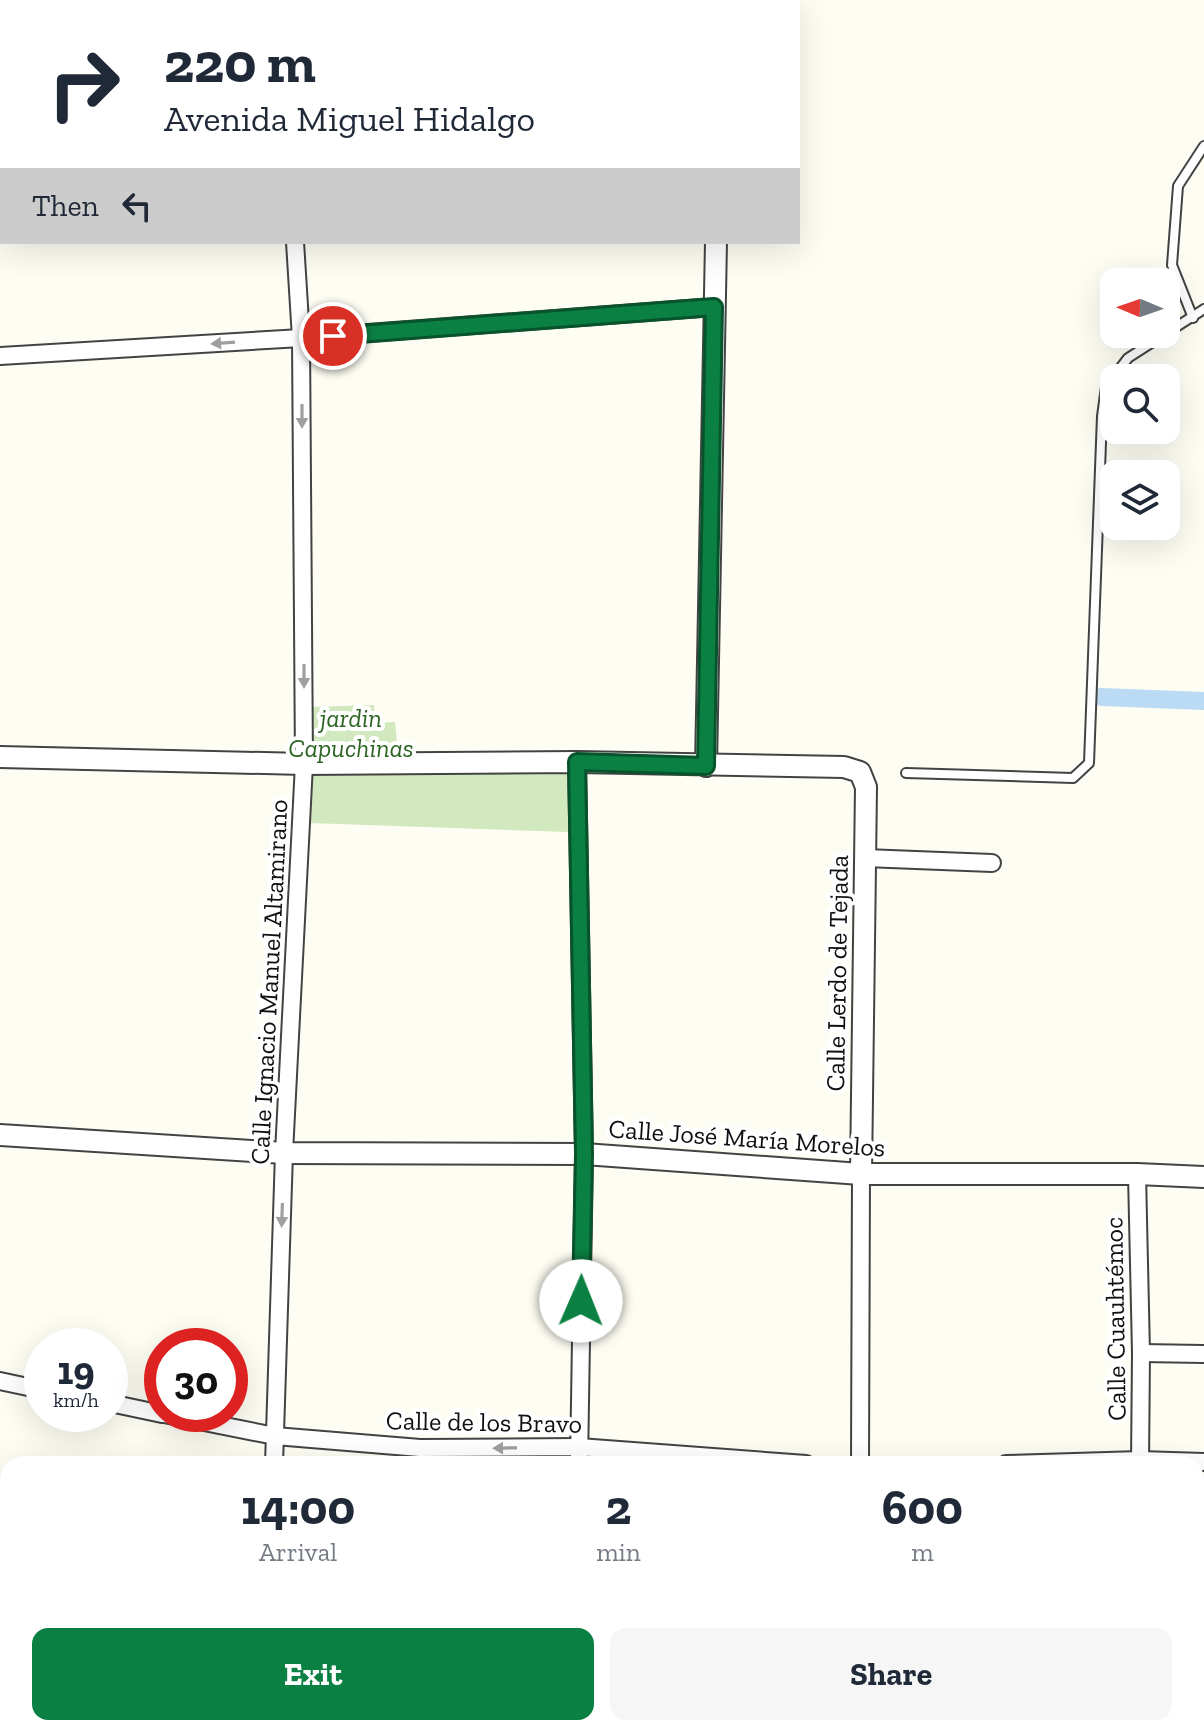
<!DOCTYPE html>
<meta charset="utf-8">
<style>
body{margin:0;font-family:"Zilla Slab",serif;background:#f6f6f7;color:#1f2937;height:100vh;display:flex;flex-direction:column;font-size:30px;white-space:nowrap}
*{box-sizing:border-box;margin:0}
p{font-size:26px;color:#747a83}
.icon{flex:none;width:44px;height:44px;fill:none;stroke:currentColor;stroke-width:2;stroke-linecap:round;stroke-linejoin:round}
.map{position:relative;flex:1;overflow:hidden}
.drawer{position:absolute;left:0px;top:1456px;width:1204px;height:280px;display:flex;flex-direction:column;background:#fff;border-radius:24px 24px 0 0;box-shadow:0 8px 32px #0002}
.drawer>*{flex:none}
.guide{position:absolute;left:0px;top:0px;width:800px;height:244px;box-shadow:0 8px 32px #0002;background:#fff;color:#1f2937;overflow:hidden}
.needle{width:52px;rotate:272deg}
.controls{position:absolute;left:1100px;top:268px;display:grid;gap:16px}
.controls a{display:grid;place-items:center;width:80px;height:80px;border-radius:16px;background:#fff;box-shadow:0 8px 32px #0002;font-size:40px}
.speed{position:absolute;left:24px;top:1328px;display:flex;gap:16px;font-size:40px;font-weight:700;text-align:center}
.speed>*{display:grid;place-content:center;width:104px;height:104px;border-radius:50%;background:#fff;box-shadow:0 8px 32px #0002;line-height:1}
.speed small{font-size:20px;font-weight:400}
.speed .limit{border:12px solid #d22;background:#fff;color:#111}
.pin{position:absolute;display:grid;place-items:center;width:68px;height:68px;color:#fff;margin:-34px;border:4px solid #fff;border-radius:50%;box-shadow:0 2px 8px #0007}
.me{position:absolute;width:88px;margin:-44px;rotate:1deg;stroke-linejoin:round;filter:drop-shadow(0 0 6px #0008)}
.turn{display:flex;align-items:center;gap:28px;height:168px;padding:0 32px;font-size:36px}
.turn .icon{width:104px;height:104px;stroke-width:2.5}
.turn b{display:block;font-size:56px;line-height:68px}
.then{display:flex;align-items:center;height:76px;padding:0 32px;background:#0003;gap:16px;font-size:30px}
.eta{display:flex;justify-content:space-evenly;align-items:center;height:136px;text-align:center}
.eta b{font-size:48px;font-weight:700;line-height:56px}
.action{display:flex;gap:16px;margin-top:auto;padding:16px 32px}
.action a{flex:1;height:92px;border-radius:16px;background:#0b8043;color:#fff;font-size:32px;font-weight:700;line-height:92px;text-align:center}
.action a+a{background:#f6f6f7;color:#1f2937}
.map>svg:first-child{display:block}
.green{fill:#d2e8be}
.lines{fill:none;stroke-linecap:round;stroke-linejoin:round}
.canal{stroke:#badbf3;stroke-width:18}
.service-casing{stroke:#434343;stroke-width:12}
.minor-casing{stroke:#434343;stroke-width:20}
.tertiary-casing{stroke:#434343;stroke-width:24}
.service{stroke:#fff;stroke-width:8}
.minor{stroke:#fff;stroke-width:16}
.tertiary{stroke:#fff;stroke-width:20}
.oneway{fill:#9f9f9f}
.route-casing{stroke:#07532c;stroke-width:20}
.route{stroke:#0b8043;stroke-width:14}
.labels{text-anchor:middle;stroke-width:8;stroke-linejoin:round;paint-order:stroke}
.park-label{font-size:26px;font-style:italic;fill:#2d6523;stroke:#fff}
.street-label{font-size:26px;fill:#101010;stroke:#fff}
</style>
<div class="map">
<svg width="1204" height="1736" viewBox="0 0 1204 1736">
<rect width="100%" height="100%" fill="#fefdf3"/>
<!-- green -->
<g class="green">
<polygon points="374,705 376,723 395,722 399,763 310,760 311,707"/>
<polygon points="309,770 569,773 569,832 309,823"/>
</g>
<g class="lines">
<!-- canal -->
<polyline class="canal" points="1101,697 1204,701"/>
<!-- service casing -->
<g class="service-casing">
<g id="service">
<polyline points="1193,318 1172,265 1178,186 1204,146"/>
<polyline points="906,773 1073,778 1089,763 1102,416 1106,387 1128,358 1204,309"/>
</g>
</g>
<!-- minor casing -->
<g class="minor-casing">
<g id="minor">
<polyline points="278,0 279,2"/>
<polyline points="0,96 2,95"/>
<polyline points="0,356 301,338 714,307"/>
<polyline points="577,762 584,1154 579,1464"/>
<polyline points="865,858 992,863"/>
<polyline points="1137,1174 1141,1353 1140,1464"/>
<polyline points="1141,1353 1204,1354"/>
<polyline points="0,1381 42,1390"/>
<polyline points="110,1403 162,1414"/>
<polyline points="164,1414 275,1436 420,1448 579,1447 806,1464"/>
<polyline points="274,1464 284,1153 304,764 301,338 295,242"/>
<polyline points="860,1464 861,1174"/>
<polyline points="1006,1464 1140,1460 1204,1462"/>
<polyline points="865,1728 865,1736"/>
<polyline points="1144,1728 1144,1736"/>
<polyline points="578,1736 578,1728"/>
</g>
</g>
<!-- tertiary casing -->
<g class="tertiary-casing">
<g id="tertiary">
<polyline points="725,2 725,0"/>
<polyline points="0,757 304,764 577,762 844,767 860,772 866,787 861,1174"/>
<polyline points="706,766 716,242"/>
<polyline points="0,1135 284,1153 584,1154 861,1174 1137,1174 1204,1177"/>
</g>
</g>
<!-- service -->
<use href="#service" class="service"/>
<!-- minor -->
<use href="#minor" class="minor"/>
<!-- tertiary -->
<use href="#tertiary" class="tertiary"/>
</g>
<!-- one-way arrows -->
<defs><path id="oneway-solid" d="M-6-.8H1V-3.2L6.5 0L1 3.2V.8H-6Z" transform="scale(2)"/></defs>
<g class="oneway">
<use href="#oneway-solid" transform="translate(223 343) rotate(176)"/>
<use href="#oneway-solid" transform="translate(302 416) rotate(90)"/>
<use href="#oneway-solid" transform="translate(304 676) rotate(90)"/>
<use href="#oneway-solid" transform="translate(282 1215) rotate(92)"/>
<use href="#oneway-solid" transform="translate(505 1448) rotate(179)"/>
</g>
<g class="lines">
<!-- route casing -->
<g class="route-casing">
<polyline id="route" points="333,336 714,307 706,766 577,762 584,1154 581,1301"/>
</g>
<!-- route -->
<use href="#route" class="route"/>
</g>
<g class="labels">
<!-- park labels -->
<g class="park-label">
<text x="351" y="727">jardin<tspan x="351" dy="30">Capuchinas</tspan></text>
</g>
<!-- street labels -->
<g class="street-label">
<text transform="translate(837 973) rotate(-89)" y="9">Calle Lerdo de Tejada</text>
<text transform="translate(269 982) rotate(-87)" y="9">Calle Ignacio Manuel Altamirano</text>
<text transform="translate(747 1138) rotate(4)" y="9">Calle José María Morelos</text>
<text transform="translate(1115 1319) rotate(-91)" y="9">Calle Cuauhtémoc</text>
<text transform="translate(484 1422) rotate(1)" y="9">Calle de los Bravo</text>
</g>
</g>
</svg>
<div class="controls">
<a><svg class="needle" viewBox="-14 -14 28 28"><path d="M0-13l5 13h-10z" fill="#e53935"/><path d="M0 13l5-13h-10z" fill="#747a83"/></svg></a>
<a><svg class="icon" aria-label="search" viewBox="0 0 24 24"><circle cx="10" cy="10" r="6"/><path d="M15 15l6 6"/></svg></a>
<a><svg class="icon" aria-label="layers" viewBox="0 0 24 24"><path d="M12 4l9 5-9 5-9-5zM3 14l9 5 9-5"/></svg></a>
</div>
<div class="speed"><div>19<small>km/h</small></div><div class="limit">30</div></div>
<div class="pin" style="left:333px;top:336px;background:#d93025"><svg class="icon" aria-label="arrive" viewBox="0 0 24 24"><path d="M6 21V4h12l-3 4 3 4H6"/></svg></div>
<svg class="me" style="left:581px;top:1301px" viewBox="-20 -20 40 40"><circle r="19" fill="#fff"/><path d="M0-13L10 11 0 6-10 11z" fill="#0b8043"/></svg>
<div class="guide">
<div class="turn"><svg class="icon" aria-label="right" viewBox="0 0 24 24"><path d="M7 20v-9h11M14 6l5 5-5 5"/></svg><div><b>220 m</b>Avenida Miguel Hidalgo</div></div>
<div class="then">Then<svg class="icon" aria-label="left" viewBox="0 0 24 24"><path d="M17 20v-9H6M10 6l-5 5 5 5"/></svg></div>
</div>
<section class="drawer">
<div class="eta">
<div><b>14:00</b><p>Arrival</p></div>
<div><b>2</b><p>min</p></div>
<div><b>600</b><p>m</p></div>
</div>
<div class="action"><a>Exit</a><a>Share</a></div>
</section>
</div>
